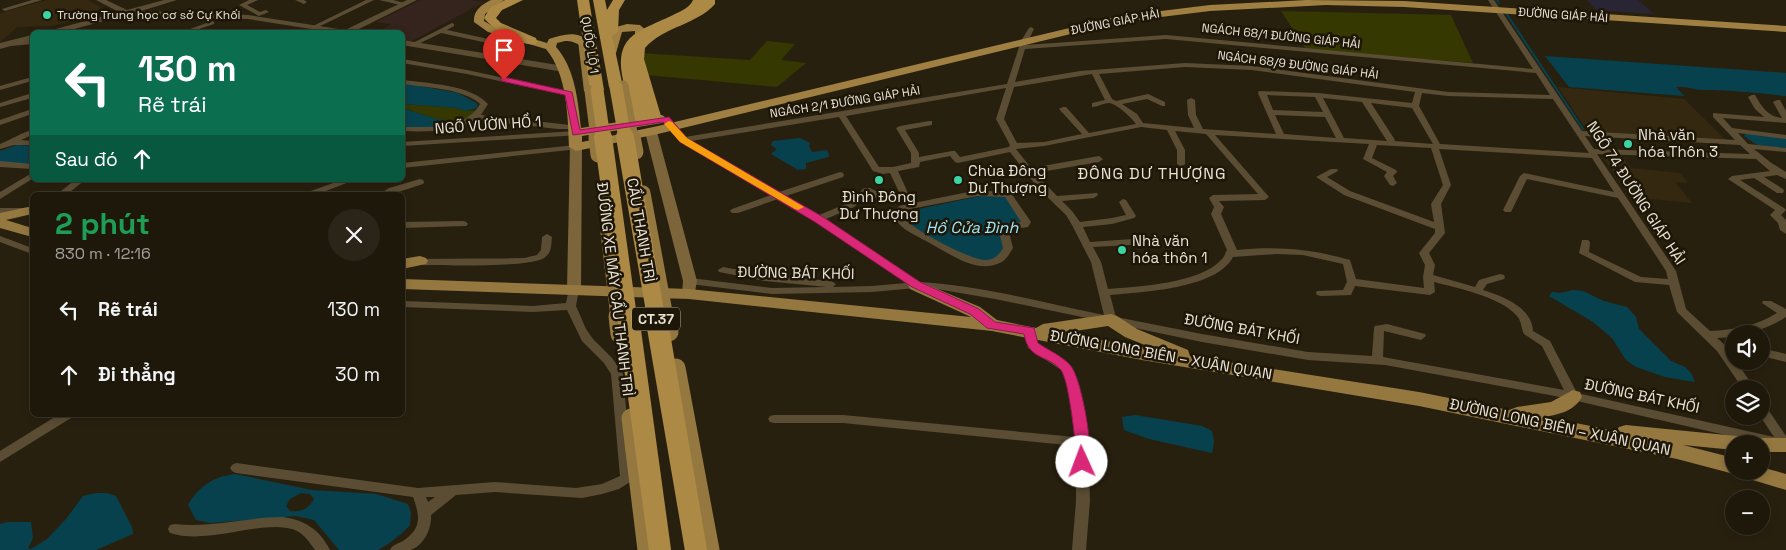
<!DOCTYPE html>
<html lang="vi">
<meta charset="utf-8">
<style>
body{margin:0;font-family:"Space Grotesk",sans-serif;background:#2b2519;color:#f1f3f6;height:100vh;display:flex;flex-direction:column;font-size:19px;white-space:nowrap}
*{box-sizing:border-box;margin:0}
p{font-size:16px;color:#a1a09d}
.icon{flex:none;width:28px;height:28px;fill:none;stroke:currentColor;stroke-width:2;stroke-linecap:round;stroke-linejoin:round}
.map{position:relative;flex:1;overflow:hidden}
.side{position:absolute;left:30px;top:192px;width:375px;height:225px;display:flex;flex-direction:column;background:#1e180b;border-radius:8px;box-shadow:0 2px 8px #0003,0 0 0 1px #3c372c}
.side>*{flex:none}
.banner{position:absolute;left:30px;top:30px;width:375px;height:152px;border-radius:8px;box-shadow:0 2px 8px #0003,0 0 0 1px #3c372c;background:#0b6e4f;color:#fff;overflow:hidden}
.buttons{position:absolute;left:1725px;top:325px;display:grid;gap:10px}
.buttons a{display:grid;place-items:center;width:45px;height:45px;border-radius:50%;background:#1e180b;box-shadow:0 2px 8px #0003,0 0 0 1px #3c372c;font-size:25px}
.pin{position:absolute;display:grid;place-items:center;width:42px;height:42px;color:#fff;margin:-51px -21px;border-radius:50% 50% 50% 0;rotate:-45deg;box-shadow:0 0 5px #0007}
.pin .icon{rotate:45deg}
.me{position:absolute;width:55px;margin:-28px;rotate:358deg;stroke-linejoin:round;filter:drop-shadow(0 0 4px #0008)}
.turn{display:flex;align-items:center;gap:18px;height:105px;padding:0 25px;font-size:22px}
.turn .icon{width:65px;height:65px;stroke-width:2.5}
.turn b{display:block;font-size:35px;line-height:42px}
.then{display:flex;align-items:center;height:48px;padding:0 25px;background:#0003;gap:10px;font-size:19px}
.round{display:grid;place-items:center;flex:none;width:52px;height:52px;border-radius:26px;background:#2b2519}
.headline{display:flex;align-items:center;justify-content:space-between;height:85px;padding:0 25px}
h1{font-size:30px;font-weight:600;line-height:38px;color:#1e9e55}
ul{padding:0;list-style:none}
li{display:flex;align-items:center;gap:15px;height:65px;padding:0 25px}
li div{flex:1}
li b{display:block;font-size:19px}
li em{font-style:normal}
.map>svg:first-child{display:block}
.commercial{fill:#2a2535}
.industrial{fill:#35231d}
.built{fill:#342811}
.green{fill:#353800}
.water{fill:#08414e;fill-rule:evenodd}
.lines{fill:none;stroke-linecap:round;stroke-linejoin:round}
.stream{stroke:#08414e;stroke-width:2}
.minor{fill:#5b4d33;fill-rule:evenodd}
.tertiary{fill:#5b4d33;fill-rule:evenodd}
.secondary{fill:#7c653b;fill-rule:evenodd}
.primary{fill:#957840;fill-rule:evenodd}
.trunk{fill:#a08042;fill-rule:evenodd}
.motorway{fill:#ac8944;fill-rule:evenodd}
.primary-bridge-far2{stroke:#957840;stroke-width:11}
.primary-bridge-far1{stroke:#957840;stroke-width:15}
.primary-bridge{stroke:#957840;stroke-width:19}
.motorway-bridge-far2{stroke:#ac8944;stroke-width:13}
.motorway-bridge-far1{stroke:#ac8944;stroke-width:18}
.motorway-bridge{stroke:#ac8944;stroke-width:22}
.route{fill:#db2777;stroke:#8e194d}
.slow{fill:#f59e0b}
.poi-dot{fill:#3cd4a4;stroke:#1e1606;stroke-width:2}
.labels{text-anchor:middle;stroke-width:5;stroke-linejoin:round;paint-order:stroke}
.far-poi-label{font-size:12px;fill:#e8e2d7;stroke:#1e1606;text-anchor:start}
.far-street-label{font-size:12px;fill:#e8e2d7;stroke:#1e1606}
.shield{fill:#1e1606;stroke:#aba598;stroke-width:1}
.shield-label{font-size:14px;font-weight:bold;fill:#e8e2d7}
.street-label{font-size:15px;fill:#e8e2d7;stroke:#1e1606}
.poi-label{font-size:15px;fill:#e8e2d7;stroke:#1e1606;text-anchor:start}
.neighbourhood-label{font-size:16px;letter-spacing:1px;fill:#e8e2d7;stroke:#1e1606}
.water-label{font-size:16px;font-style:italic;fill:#9de4f8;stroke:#1e1606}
</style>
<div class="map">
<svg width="1786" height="550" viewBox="0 0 1786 550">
<rect width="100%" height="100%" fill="#28200f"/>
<!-- commercial -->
<polygon class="commercial" points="1587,0 1638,0 1654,14 1596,10"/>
<!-- industrial -->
<polygon class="industrial" points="421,0 470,0 484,2 410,42 403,40 402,32 378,32 391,24 376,22"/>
<!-- built -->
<g class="built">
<polygon points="47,0 88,0 108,11 52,26 17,27 0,42 0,13"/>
<polygon points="1558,87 1684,99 1727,141 1588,132"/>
<polygon points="1602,156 1621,156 1632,168 1680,173 1688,183 1675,182 1692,203 1631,197"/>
</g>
<!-- green -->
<g class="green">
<polygon points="1281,11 1451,15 1473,63 1306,49"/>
<polygon points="767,41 795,44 781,60 806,63 777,87 646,75 640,53 750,60"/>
<polygon points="403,104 457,108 465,111 476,110 471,117 448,124 447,121 433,118 403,108"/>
</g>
<!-- water -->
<g class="water">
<path d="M1545,56l241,17v23c-29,-3 -53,-6 -83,-6 -9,0 -18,-4 -27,-3l8,9 -115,-9z"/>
<polygon points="403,83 458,93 478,104 477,108 465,111 457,108 403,104"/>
<polygon points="402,108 433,118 448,121 448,124 427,128 403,128"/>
<polygon points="1746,133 1786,138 1786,148 1757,145 1744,136"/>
<polygon points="800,138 810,143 809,146 812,152 827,150 829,155 828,157 806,163 806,169 798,170 771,154 777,149 771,145 773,141"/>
<polygon points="17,145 32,146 32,165 0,162 0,151"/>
<path d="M980,196l25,1 17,25 -18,4 -3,3 4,21 -8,9c-4,0 -8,2 -12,2 -19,-1 -71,-28 -81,-44l5,-6z"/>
<polygon points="1573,290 1583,291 1604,301 1627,307 1636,317 1639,329 1671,361 1685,367 1691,373 1695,382 1665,377 1636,367 1626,360 1612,338 1593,322 1549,296 1552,292 1560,293"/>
<polygon points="1135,415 1202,426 1212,431 1214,442 1212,453 1149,439 1124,430 1122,417"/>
<path d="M235,474l77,16 64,4 32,10 3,9 -1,12 -9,9 -13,10 -10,6h-39l-25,-30 -19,-4 -85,7 -14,-3 -8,-15c11,-19 25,-28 47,-31zM301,493l9,1 4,5c-5,10 -13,13 -24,12l-4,-5 4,-7z"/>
<polygon points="96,493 107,493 116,496 132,527 133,534 96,550 0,550 0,524 7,522 31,522 33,538 28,548 31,549 47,539 66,519 83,496"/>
</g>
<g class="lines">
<!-- stream -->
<g class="stream">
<polyline points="1497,0 1499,3"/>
<polyline points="1506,13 1583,129"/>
</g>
<!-- minor -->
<g class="minor">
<polygon points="32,0 42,0 5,11 2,9"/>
<polygon points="249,0 258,0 247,5 260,12 266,10 269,12 259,16 239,5"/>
<polygon points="295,0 304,0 307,2 304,4"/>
<polygon points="366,0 374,0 316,28 311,27"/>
<polygon points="379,0 393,0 408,4 405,6"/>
<path d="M1488,0h6l88,131 153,9 -22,-23v-4l51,4 -9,-8 -7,-12 4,-2h3c7,12 13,22 27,23l-9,-16 4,-2h3l6,11v12l-63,-5 9,10 54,7v4l-48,-6 10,11 38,4v4l-32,-3 16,13 16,10v7l-9,-4 -13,2 19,12 1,2 -1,2h-6l-23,-15 -14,2 44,28 2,2 -5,5 5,5v14l-6,-4 -2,-7 -8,-8 5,-5 -47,-31 4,-3 38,-5 -14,-12 -159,-5 79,117 10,38 24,22c24,-1 46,-5 67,-18l-15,-10 1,-2h8l15,8v8c-16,10 -33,17 -52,17v3l-17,1c7,6 15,14 17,23h2l19,28h-12l-26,-38 -40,-39 -8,-27 -34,-3 -56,-29 3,-13h6l2,2 -1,10 52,25 27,2 -2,-8 -48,-73 -91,-19 -16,33h-6l-2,-2 17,-34 4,-3 90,19 -22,-34 -153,-9 12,36 -10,19 4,29 -16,20 6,12 -2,10 42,12 4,-7 21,-6 4,1 1,2 -1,2 -17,5 -4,6c19,6 49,17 50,41l17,10 27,52 197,44 -14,-21 1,-12 4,1 21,31v13l-231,-53 -170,-31 -77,-5 -106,-18 -207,-43 -58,-10 -21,-1 -44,4 -100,2 -82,-10 -5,-3 5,-3 82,10 55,-1 -62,-6 -46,-9 -1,-2 5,-3 42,8 66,6 5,3 -3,3 39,-1 34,-3 -90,-62 -38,-22 -40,14h-6l-2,-2 2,-2 39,-14 -91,-53 -18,-23 1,-2h6l16,20 322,-53 14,-43 8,-13 2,-1 3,2 -8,16 140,-10 367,34zM1166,39l370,34 14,22 -102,-3 -196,-26 -67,-3 -105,8 -65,11 10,-33zM1185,67l67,3 163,22 -3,11 -94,-10 -59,-2 -1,2 18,41 -73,-5 -7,-14 -1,-15 -4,-2 -4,2 1,15 6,13 -51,-5 -6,-9 -15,-10 25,-5 15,7h3v-4l-17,-8 -32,7 -4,-2 -13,-25zM1092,74l13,26 -13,3v4c6,0 11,-4 17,-4 7,0 23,15 27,21l-47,9 -23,-26h-3l-4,2 23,25 -38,8 -27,1 -13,-24 10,-32zM1006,88l-10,31 14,26 -1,2 -49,10 -5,-6h-3l-33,6v-4l-14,-23 27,-5v-4h-3l-29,5 -4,2 15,25v10l-18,4h-14l-33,-51zM1422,93l26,3 105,3 36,54 -149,-9 -21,-38zM1267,95l48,2 8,15 -50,-2zM1323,98l39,4 25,39 -43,-3zM1371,103l41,5 21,36 -39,-3 1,-1zM1275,115l50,2 11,21 -52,-4zM839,117l34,54 10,3 7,-1 9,19 -16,3 -13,-7h-6l-16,15 -29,12 -33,-19 57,-19 1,-2 -1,-2 -3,-1 -61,20 -88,-51zM1141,127l26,3 10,20v14l4,3 4,-3v-14l-10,-19 31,3 52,60 -45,1 -4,3 5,9 -3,7 16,36c-2,3 -3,8 -6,10 -20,23 -84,27 -113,29l-7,-27 -8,-15 54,-3 5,-3 -5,-3 -57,4 -7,-15 29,-3 22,-6 2,-2 -10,-16 -3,-1 -4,3 7,13 -14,3 -32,4 -8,-11 -10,-10 32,-3 4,-3 -1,-2 -40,3 -22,-23 64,-11 4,-3 -4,-3 -68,12 -15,-19 28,-3zM1215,135l154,9 -6,15 24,13 -3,4 6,9 3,1 4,-3 -4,-7 4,-4 -1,-2 -24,-12 5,-13 54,3 12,37 -12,19 3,18 -84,-31 -23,-14 11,-6 -1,-2h-6l-15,8 28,18 91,34v4l-16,20 6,12 -2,12 1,11 -68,-9 -6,-19c-38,-11 -74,-14 -113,-10l-16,-36 3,-7 -5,-6 46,-1 4,-3zM1585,136l155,9 10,9 -156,-5zM1010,152l28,36 28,27 6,10 19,37 13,53c-60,-12 -124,-30 -186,-33l-92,-63 28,-12 14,-13 14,7 25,-6 1,-2 -10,-22 21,-4 1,-5 30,-6 5,6 3,1zM1276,254l27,1 40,9 4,18 -4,8 -26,1 -1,2 1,2 4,1 30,-1 4,-9 75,9 5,-3 -1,-10c24,6 67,15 83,34 5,6 4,12 7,18l18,12 22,44 -181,-33 1,-26 37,9 5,-4 -1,-2 -38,-10 -12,2 -1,2 -2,28 -64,-4 -106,-18 -86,-17 -6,-22c32,-3 106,-6 123,-38z"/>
<polygon points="212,21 214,22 214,24 190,32 182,32"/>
<polygon points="452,23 454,24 454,26 447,30 516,45 519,50 498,61 496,60 496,58 512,49 511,48 441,33 416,45 411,44"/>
<polygon points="32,40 32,44 0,47 0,43"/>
<polygon points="402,59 467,70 569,92 573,94 569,96 467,74 402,63"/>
<polygon points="32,77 32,81 0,90 0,86"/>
<path d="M402,80c24,3 70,5 86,24l-7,11 89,10 4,2 -4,2h-12l-82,-9c-22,12 -49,12 -74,11v-4c26,0 64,3 78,-23 -15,-15 -56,-17 -78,-20z"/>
<polygon points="29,94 32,94 32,98 0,107 0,103"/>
<polygon points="29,110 32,110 32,114 0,125 0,120"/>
<path d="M32,130v5l-11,5 11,1v4h-18l-14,4v-5c11,-4 20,-11 32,-14z"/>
<polygon points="576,131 579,131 579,135 402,146 402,142"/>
<polygon points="576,145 579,145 579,149 402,168 402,163"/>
<polygon points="0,161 32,164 32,169 0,167"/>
<polygon points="32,173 32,179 0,199 0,192"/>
<polygon points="420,179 423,180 424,182 423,184 389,195 378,195 389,188"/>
<polygon points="75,180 85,180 66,195 56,195"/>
<polygon points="342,180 354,180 316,195 304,195 305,193"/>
<path d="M978,190l33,3 20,29 -3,5 -14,2 -5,3 4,16c-4,7 -8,14 -16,16 -23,9 -50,-12 -69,-22 -9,-5 -19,-9 -27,-16 -4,-4 -6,-8 -9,-13l7,-7zM978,196l27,1 16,25c-8,2 -15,2 -22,9l4,17c-4,7 -9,12 -18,12 -14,0 -62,-26 -73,-35 -5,-3 -8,-7 -10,-12l3,-3z"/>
<rect x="0" y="208" width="32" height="6"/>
<polygon points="463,221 466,222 468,224 466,226 402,228 402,222"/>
<path d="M547,234l5,3c-1,8 0,16 -8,21 -14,10 -105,7 -128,7l-5,-3 5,-3 108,-1 13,-3 4,-5 1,-13z"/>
<polygon points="0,236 32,248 32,254 0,242"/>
<path d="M574,286l5,3 -3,17 10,23 7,10 19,19 11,16 9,102 -2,6 -11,7 -17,5 -20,4 -87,-6 -39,3 -25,20c1,13 -7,31 -21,35 -6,0 -14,0 -20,0 3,-6 8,-6 13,-9 19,-12 17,-25 10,-44l-177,-24 -4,-2 -2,-3 2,-3 4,-2 182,25 77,-6 81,6 26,-4 18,-8 -9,-102 -7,-11 -22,-22 -15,-31 -34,2 -131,-5v-6l131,5 33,-3 3,-14zM426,497h9l-7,5z"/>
<polygon points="1029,328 1034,331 1037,343 1070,365 1079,384 1088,442 1090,501 1086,550 1072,550 1076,501 1076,446 843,423 774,423 770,422 768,419 770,416 774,415 843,415 1075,437 1067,384 1061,370 1028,348 1024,331"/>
<polygon points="1761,348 1786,354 1786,362 1761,356"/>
<polygon points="58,415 73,415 71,418 0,462 0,451"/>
<path d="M283,517c22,3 37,13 47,33h-15c-5,-7 -10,-15 -18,-19 -31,-14 -87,15 -127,2l-2,-4 2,-4 5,-1c38,4 71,-7 108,-7z"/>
</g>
<!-- tertiary -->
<g class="tertiary">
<polygon points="96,0 106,0 127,10 164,0 177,0 141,11 248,15 345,30 407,0 417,0 353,32 330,32 248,19 126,15 63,32 51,32 52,30 119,12"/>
<polygon points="32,35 32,40 0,49 0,43"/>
<polygon points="402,40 564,66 568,69 564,72 402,45"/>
</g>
<!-- secondary -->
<g class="secondary">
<polygon points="651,129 657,132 697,281 694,297 684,297 682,294 683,281 645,132"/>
<polygon points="576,144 582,147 581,289 579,292 569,292 567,289 570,147"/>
</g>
<!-- primary -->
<g class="primary">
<polygon points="584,38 590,41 596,91 590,95 584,91 578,41"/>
<polygon points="28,207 32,208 32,214 6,220 32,228 32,237 0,228 0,213"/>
<polygon points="420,256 426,258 428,261 426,264 402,269 402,259"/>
<path d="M402,279l287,10 282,28 -61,-28 -2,-4 2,-4 6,-1 64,27 17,13 39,8 7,-4 68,-10 6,2 20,13 51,21 2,6 229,36 90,18 8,-3 34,-5 22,-12 7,2 2,5c-8,14 -22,17 -37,20l71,14 3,-4 7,-2 120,12 8,3 7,-2h25v14h-25v-8h-27v6l-51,-5 51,13v13h27v-4l25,7v16l-43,-13 -3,-5 -6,2 -57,-15 -258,-53 -277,-46 -150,-29 -303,-32 -287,-10zM1108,326l17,11 32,13 -95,-17z"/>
</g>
<!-- trunk -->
<g class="trunk">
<path d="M491,0h13l-19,14 -1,7 12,7 51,15 2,-4c15,-5 30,-9 41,4l-6,3c-12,-3 -12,-8 -27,-3l-1,4c19,21 22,54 25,81l81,-13 6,4 -6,4 -80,13v6l76,-16 462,-110 90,-11 96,-5 98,1 382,25v6l-382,-25 -78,-2 -116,6 -90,11 -462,112 -82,17 -7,-4c-1,-31 -2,-73 -23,-98l-58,-17 -14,-10c-1,-11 7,-17 17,-22z"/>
<polygon points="627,24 640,25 647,31 645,37 640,40 635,37 635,31 622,32 616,53 614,55 606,55 604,53 612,30 613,28"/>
</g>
<!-- motorway -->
<g class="motorway">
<path d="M505,0h18l-21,10 -6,8 5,5 35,15 1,3 -1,3c-14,3 -44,-15 -52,-26l6,-10z"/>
<polygon points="577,0 589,0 604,90 597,94 590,90"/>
<polygon points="593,0 605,0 607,10 613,0 625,0 619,10 618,32 612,36 623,87 621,90 616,91 609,87"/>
<path d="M693,0h22v4c-17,20 -52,23 -70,44l-1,11 17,57c-8,12 -14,9 -26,4 -7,-9 -9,-25 -11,-37 -12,-49 15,-51 51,-69 7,-3 15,-7 18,-14z"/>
</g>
<!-- primary-bridge-far2 -->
<g class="primary-bridge-far2">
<polyline points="623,86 633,138"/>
<polyline points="590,91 596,138"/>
</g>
<!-- primary-bridge-far1 -->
<g class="primary-bridge-far1">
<polyline points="596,137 598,155"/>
<polyline points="633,137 636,152"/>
<polyline points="643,193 666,317"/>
<polyline points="608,232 618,317"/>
</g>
<!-- primary-bridge -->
<g class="primary-bridge">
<polyline points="618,316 620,334"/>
<polyline points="666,316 669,332"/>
<polyline points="676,368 710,550"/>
<polyline points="631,418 647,550"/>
</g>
<!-- motorway-bridge-far2 -->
<g class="motorway-bridge-far2">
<polyline points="616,87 625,138"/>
<polyline points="597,90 604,138"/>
</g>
<!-- motorway-bridge-far1 -->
<g class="motorway-bridge-far1">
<polyline points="603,137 628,317"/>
<polyline points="625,137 656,317"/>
</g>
<!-- motorway-bridge -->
<g class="motorway-bridge">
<polyline points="628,316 660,550"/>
<polyline points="656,316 696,550"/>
</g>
</g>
<!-- route -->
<path class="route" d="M504,77l68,15 8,38 89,-13 18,21 136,79 97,65 59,27 16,13 39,6 4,15c10,7 24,13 32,22 11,10 25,88 18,101l-6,1 -5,-1c-3,-7 -1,-16 -2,-23 -1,-14 -7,-64 -14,-73 -14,-16 -32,-9 -37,-36l-37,-6 -17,-14 -58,-27 -97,-65 -135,-80 -17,-20 -90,13 -8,-40 -64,-14v-3z"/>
<!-- slow -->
<polygon class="slow" points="669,121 672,122 687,138 804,207 798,210 795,209 680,142 664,124"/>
<!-- markers -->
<g class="poi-dot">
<circle cx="47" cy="15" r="5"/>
<circle cx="1628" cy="144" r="5"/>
<circle cx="879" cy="180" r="5"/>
<circle cx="958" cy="180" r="5"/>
<circle cx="1122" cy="250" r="5"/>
</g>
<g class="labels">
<!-- far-poi labels -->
<g class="far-poi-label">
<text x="57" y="19">Trường Trung học cơ sở Cự Khối</text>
</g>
<!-- far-street labels -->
<g class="far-street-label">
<text transform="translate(1563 15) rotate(4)" y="4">ĐƯỜNG GIÁP HẢI</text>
<text transform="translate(1115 22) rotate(-11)" y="4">ĐƯỜNG GIÁP HẢI</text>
<text transform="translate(1281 36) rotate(6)" y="4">NGÁCH 68/1 ĐƯỜNG GIÁP HẢI</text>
<text transform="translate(590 45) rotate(81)" y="4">QUỐC LỘ 1</text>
<text transform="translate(1298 65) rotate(7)" y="4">NGÁCH 68/9 ĐƯỜNG GIÁP HẢI</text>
<text transform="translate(845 102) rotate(-9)" y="4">NGÁCH 2/1 ĐƯỜNG GIÁP HẢI</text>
</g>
<!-- shield labels -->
<rect class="shield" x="632" y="307.5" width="48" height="23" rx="4"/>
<g class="shield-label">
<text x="656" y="324">CT.37</text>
</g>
<!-- street labels -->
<g class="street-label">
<text transform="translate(488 125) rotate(-4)" y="5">NGÕ VƯỜN HỒ 1</text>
<text transform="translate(1636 193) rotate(57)" y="5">NGÕ 74 ĐƯỜNG GIÁP HẢI</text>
<text transform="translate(641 230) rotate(80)" y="5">CẦU THANH TRÌ</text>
<text transform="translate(796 273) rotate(1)" y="5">ĐƯỜNG BÁT KHỐI</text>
<text transform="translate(615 289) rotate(83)" y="5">ĐƯỜNG XE MÁY CẦU THANH TRÌ</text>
<text transform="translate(1242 329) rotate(10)" y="5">ĐƯỜNG BÁT KHỐI</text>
<text transform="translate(1161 355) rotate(10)" y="5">ĐƯỜNG LONG BIÊN – XUÂN QUAN</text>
<text transform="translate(1642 396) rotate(12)" y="5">ĐƯỜNG BÁT KHỐI</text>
<text transform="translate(1560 427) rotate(12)" y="5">ĐƯỜNG LONG BIÊN – XUÂN QUAN</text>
</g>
<!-- poi labels -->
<g class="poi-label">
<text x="1638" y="140">Nhà văn<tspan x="1638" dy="17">hóa Thôn 3</tspan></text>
<text x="968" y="176">Chùa Đông<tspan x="968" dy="17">Dư Thượng</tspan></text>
<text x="879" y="202" text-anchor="middle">Đình Đông<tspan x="879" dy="17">Dư Thượng</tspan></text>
<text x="1132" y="246">Nhà văn<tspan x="1132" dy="17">hóa thôn 1</tspan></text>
</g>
<!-- neighbourhood labels -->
<g class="neighbourhood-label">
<text x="1152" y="179">ĐÔNG DƯ THƯỢNG</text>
</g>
<!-- water labels -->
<g class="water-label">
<text x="972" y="233">Hồ Cửa Đình</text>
</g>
</g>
</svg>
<div class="buttons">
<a><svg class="icon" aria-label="sound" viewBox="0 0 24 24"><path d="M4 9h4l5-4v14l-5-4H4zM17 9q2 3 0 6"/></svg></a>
<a><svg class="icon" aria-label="layers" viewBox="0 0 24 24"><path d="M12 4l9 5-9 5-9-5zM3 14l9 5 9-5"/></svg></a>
<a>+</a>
<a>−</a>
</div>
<div class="pin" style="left:504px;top:80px;background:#d93025"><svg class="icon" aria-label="arrive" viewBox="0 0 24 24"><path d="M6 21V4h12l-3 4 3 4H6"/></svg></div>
<svg class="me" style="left:1082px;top:462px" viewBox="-20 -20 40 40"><circle r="19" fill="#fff"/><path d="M0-13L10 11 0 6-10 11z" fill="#db2777"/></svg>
<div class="banner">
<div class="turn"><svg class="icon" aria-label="left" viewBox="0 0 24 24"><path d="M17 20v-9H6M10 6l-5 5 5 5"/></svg><div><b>130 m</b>Rẽ trái</div></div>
<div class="then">Sau đó<svg class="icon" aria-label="ahead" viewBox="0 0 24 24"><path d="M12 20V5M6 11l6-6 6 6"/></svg></div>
</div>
<section class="side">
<div class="headline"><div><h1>2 phút</h1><p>830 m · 12:16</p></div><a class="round"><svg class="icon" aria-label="close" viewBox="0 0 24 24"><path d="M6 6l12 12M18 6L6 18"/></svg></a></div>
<ul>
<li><svg class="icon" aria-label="left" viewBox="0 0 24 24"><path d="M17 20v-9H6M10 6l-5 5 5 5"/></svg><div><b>Rẽ trái</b></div><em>130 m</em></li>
<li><svg class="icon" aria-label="ahead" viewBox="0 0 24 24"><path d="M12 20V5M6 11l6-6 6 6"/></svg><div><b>Đi thẳng</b></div><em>30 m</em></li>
</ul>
</section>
</div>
